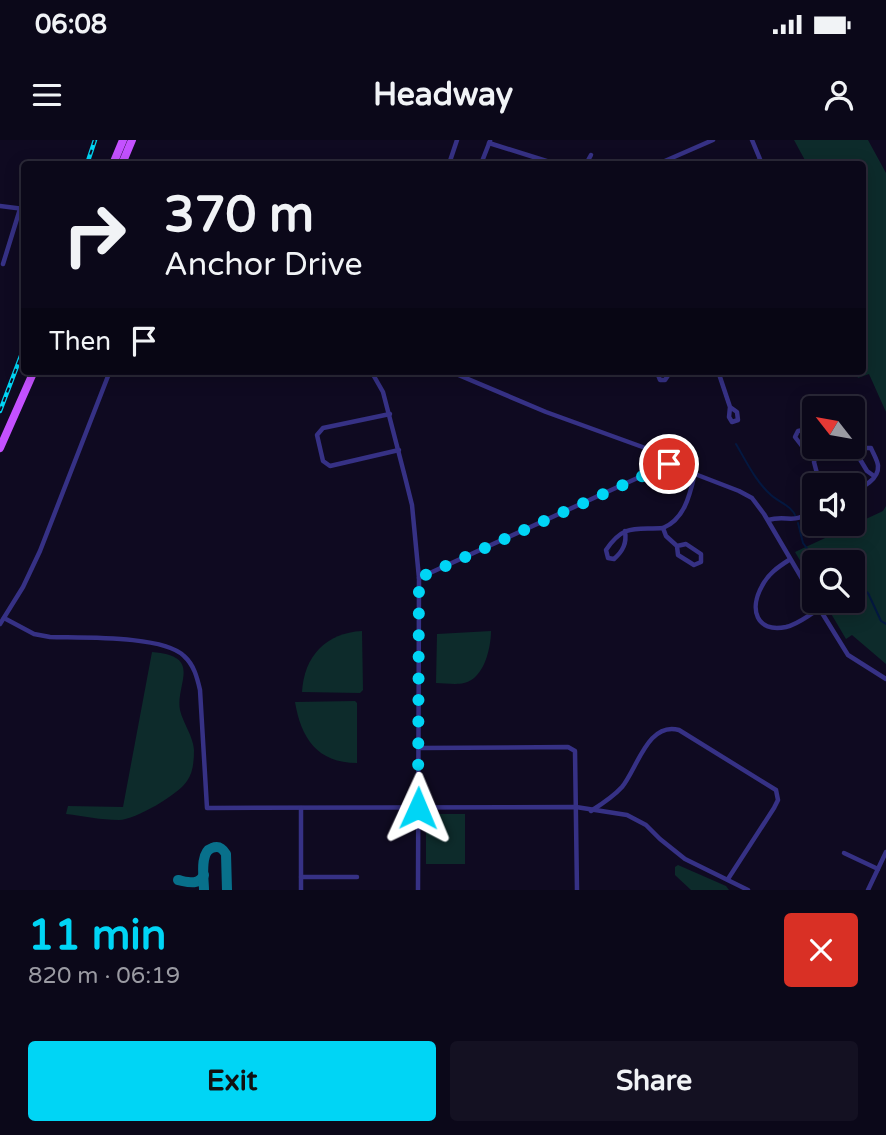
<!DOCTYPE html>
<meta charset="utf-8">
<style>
body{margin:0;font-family:"Varela Round",sans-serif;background:#141122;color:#f1f3f6;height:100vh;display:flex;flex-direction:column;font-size:26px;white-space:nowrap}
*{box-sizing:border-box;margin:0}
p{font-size:23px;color:#9a9aa2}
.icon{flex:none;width:38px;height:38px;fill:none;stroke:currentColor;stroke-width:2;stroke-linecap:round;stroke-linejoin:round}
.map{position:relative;height:750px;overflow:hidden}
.panel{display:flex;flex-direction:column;background:#0b0819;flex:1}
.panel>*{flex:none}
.top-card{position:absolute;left:21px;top:21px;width:845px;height:214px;border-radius:7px;box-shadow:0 4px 18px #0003,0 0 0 2px #2b2938;background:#0b0819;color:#f1f3f6;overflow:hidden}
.needle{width:46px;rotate:301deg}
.fabs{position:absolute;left:802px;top:256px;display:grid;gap:14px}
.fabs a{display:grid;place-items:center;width:63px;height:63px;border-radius:7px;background:#0b0819;box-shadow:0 4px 18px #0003,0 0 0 2px #2b2938;font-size:35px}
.pin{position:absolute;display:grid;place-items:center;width:60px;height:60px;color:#fff;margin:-30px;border:4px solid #fff;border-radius:50%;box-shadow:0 2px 7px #0007}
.me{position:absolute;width:77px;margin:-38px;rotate:1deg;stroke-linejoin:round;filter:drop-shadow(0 0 5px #0008)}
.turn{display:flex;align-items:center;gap:24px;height:147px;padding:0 28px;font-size:32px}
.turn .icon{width:91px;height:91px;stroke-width:2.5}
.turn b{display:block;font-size:49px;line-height:60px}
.then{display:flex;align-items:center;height:66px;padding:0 28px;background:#0003;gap:14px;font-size:26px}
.round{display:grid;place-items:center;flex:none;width:74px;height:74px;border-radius:7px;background:#141122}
.overview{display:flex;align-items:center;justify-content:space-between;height:119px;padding:0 28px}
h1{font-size:42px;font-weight:700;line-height:52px;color:#00d5f5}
.primary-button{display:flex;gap:14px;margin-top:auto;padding:14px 28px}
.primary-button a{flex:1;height:80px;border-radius:7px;background:#00d5f5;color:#111;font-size:28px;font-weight:700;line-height:80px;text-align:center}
.primary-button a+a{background:#141122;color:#f1f3f6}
.status{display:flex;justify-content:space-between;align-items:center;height:49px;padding:0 35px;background:#0b0819;direction:ltr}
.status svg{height:19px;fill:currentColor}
header{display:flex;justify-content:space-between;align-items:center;height:91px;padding:0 28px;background:#0b0819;font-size:32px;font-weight:700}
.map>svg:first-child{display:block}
.green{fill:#0d2b2b}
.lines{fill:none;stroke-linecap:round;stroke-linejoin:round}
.stream{stroke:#041840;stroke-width:2}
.taxiway{stroke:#08708b;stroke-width:10}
.street{stroke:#363185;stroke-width:4.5}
.primary{stroke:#c451ff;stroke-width:8}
.rail-casing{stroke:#00d5f5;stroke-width:4.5}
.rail{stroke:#0f0a21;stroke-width:2;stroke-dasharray:5;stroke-linecap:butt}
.route{stroke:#00d5f5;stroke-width:12;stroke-dasharray:0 21.6}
</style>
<div class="status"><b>06:08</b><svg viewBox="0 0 49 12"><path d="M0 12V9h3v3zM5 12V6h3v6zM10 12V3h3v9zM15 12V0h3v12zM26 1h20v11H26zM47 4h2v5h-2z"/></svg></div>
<header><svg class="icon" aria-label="menu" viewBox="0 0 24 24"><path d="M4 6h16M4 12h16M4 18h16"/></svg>Headway<svg class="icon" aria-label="person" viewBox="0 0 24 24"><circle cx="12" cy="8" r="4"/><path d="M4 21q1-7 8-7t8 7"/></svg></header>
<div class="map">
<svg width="886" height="750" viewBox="0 0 886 750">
<rect width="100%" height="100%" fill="#0f0a21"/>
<!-- green -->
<g class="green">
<polygon points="794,0 868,0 886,33 886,272 869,234 858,238 855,231 863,231 863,24 807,24"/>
<polygon points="886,366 886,524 852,495 846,499 823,460 852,460 852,422 814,422 814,444 795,412 883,371"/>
<path d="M362,491l1,59 -3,3 -58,-1c2,-36 24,-59 60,-61z"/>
<path d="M491,491c0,17 -7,48 -27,52 -8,2 -19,0 -28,0l1,-49z"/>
<path d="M152,512c52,4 23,32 28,58 3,13 13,26 14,40 0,11 -1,23 -7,31 -8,13 -52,39 -68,39 -18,0 -36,-4 -53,-6l2,-8 55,1z"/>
<path d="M355,561l2,2v60c-40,0 -56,-25 -62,-61z"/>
<rect x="426" y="674" width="39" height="50"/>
<polygon points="678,725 726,746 729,750 691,750 675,735 675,727"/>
</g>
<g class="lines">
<!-- stream -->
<g class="stream">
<path d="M736,304c10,17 20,38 35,51 9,8 20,10 25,22"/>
<polyline points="798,383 803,403 817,422"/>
<polyline points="852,441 868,453 881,481 886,484"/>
</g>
<!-- taxiway -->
<g class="taxiway">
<path d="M178,740c10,2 20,6 26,-5"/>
<path d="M204,750c0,-11 -5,-38 8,-42 7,-3 11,1 14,6l1,36"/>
</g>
<!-- street -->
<g class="street">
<polyline points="752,0 762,24"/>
<polyline points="489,3 556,24"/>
<polyline points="449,24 457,0"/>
<polyline points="481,24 490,1"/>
<polyline points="586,24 591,15"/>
<polyline points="658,24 713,0"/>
<polyline points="749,24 760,20"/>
<polyline points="0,66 24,69"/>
<polyline points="3,124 20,69"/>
<polyline points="371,231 383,252 405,337 412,365 419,438 418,750"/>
<polyline points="449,231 546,272 648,309 669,324 739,351 752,358 764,374 814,459"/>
<polyline points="663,231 658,235 660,240 665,240 671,231"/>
<polyline points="718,231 730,267 729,277 732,282 738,280 737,272 730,267"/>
<polyline points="390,274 323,288 317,295 323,321 330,326 399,310"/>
<polyline points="814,299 803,290 798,291 795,297 805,310 816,315"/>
<polyline points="818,306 814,322 820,345"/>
<path d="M852,350c11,-2 27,-11 26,-24 0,-5 -5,-13 -7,-18h-8l-5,8 9,15 7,5"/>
<path d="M768,380c21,-6 27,7 46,-13"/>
<path d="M625,391c2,12 -2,20 -11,28l-6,-1 -2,-8c18,-27 30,-20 57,-22"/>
<path d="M677,406l1,9 16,10 7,-3v-8l-15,-10 -9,2 -11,-10 -3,-8c22,-9 27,-34 32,-55"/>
<path d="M789,420c-11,7 -21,14 -27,26 -13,23 -6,47 24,41 13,-3 22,-12 34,-18"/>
<polyline points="419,438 668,324"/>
<polyline points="814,460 848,515 886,539"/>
<path d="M4,478l30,16 16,3c30,1 113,-2 134,19 10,9 13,21 16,34l7,118 369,-1 51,8 19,10 14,14 25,20 63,31"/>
<polyline points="0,484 23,447 40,411 110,231"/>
<polyline points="419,608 568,607 575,611 577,750"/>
<polyline points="301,668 301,750"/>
<path d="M591,671c11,-7 22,-14 31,-24 15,-18 26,-66 57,-57l97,60 2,10 -4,8 -46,71"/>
<polyline points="844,713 878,729"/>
<polyline points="301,737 357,737"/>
<polyline points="868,750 886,712"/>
</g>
<!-- primary -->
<g class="primary">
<polyline points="113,24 123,0"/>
<polyline points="122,24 132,0"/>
<polyline points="0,308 34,231"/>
</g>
<!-- rail casing -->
<g class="rail-casing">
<g id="rail">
<polyline points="87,24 95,0"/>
<polyline points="0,271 24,208"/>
</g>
</g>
<!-- rail -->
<use href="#rail" class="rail"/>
</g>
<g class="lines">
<!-- route -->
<polyline class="route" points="418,668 419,438 669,324"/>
</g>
</svg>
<div class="fabs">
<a><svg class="needle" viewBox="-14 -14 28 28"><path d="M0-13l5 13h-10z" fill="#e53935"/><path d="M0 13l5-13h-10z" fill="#9a9aa2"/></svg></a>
<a><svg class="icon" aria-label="sound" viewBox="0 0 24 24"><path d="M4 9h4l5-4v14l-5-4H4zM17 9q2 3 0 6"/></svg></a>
<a><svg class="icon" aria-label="search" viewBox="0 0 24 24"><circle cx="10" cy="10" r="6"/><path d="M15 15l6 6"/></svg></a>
</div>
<div class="pin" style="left:669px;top:324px;background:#d93025"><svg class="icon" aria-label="arrive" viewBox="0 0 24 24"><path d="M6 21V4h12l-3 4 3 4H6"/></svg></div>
<svg class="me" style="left:418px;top:668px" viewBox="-20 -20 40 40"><path d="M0-17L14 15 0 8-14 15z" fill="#00d5f5" stroke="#fff" stroke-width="4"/></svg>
<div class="top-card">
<div class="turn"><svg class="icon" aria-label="right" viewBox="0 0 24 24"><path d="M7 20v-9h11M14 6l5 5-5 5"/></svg><div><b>370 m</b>Anchor Drive</div></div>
<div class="then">Then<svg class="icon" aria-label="arrive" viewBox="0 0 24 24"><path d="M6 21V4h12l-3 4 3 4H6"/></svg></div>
</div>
</div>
<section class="panel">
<div class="overview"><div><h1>11 min</h1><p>820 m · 06:19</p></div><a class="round" style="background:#d93025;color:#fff"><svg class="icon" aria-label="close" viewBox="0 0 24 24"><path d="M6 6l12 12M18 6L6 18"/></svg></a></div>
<div class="primary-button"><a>Exit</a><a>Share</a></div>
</section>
